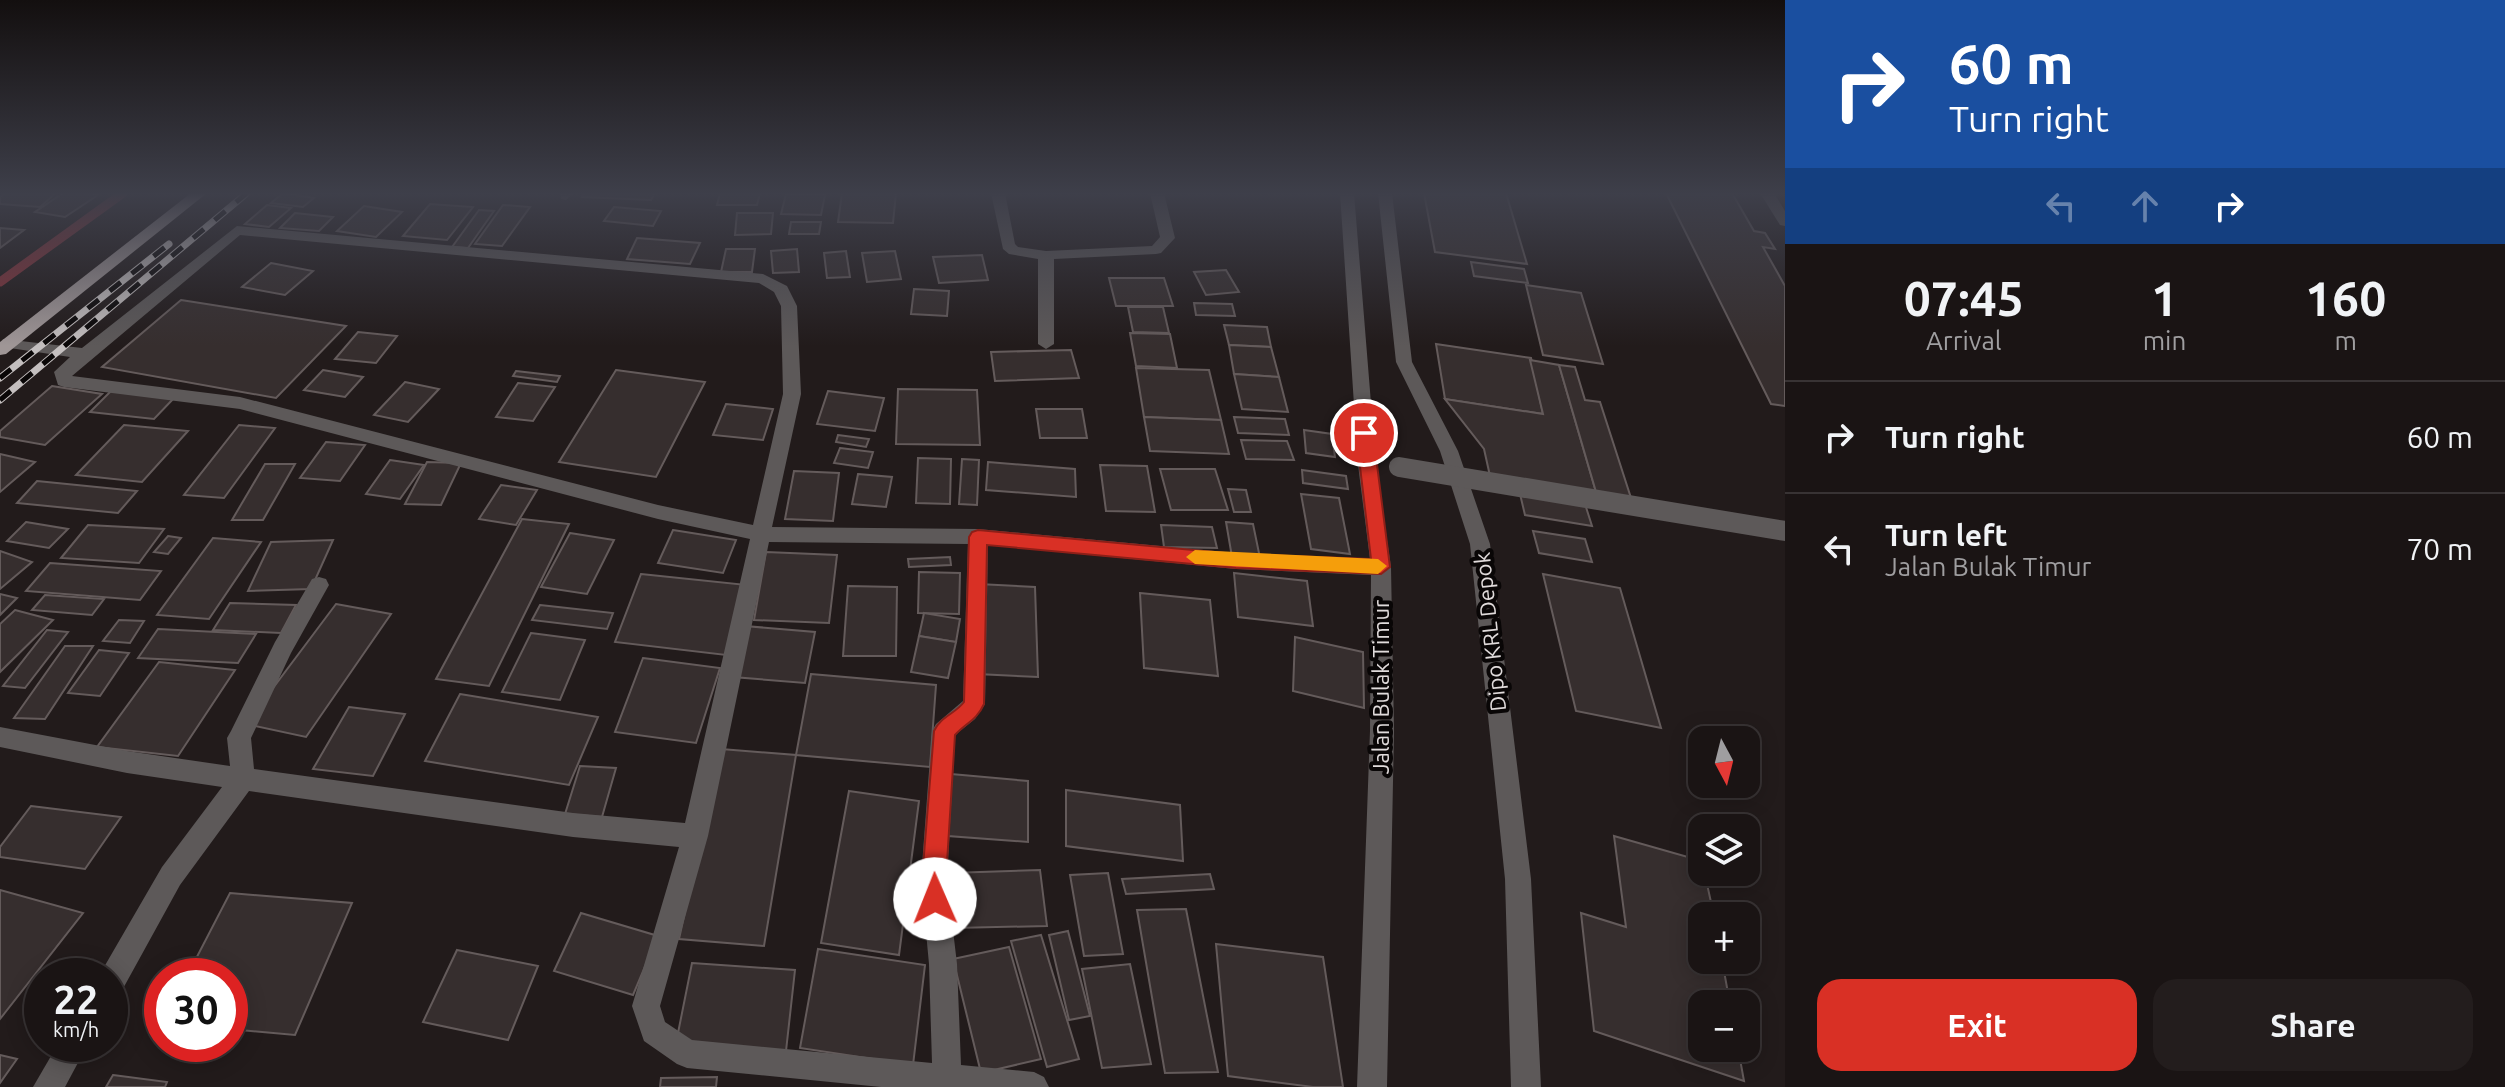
<!DOCTYPE html>
<meta charset="utf-8">
<style>
body{margin:0;font-family:Ubuntu,sans-serif;background:#231d1d;color:#f1f3f6;height:100vh;display:flex;flex-direction:column;font-size:30px;white-space:nowrap}
*{box-sizing:border-box;margin:0}
p{font-size:26px;color:#9f9ea0}
.icon{flex:none;width:44px;height:44px;fill:none;stroke:currentColor;stroke-width:2;stroke-linecap:round;stroke-linejoin:round}
.map{position:relative;flex:1;overflow:hidden}
.panel{display:flex;flex-direction:column;background:#1a1414;width:720px}
.panel>*{flex:none}
.hud{background:#1a4fa0;color:#fff;overflow:hidden}
.needle{width:52px;rotate:173deg}
.tools{position:absolute;left:1688px;top:726px;display:grid;gap:16px}
.tools a{display:grid;place-items:center;width:72px;height:72px;border-radius:16px;background:#1a1414;box-shadow:0 4px 20px #0003,0 0 0 2px #383334;font-size:40px}
.speed{position:absolute;left:24px;top:958px;display:flex;gap:16px;font-size:40px;font-weight:700;text-align:center}
.speed>*{display:grid;place-content:center;width:104px;height:104px;border-radius:50%;background:#1a1414;box-shadow:0 4px 20px #0003,0 0 0 2px #383334;line-height:1}
.speed small{font-size:20px;font-weight:400}
.speed .limit{border:12px solid #d22;background:#fff;color:#111}
.pin{position:absolute;display:grid;place-items:center;width:68px;height:68px;color:#fff;margin:-34px;border:4px solid #fff;border-radius:50%;box-shadow:0 2px 8px #0007}
.me{position:absolute;width:88px;margin:-44px;rotate:359deg;stroke-linejoin:round;filter:drop-shadow(0 0 6px #0008)}
.turn{display:flex;align-items:center;gap:28px;height:168px;padding:0 32px;font-size:36px}
.turn .icon{width:104px;height:104px;stroke-width:2.5}
.turn b{display:block;font-size:56px;line-height:68px}
.lanes{display:flex;align-items:center;height:76px;padding:0 32px;background:#0003;justify-content:center;gap:40px;direction:ltr}
.lanes .off{opacity:.35}
.eta{display:flex;justify-content:space-evenly;align-items:center;height:136px;text-align:center}
.eta b{font-size:48px;font-weight:700;line-height:56px}
.cta{display:flex;gap:16px;margin-top:auto;padding:16px 32px}
.cta a{flex:1;height:92px;border-radius:24px;background:#d93025;color:#fff;font-size:32px;font-weight:700;line-height:92px;text-align:center}
.cta a+a{background:#231d1d;color:#f1f3f6}
ul{padding:0;list-style:none}
li{display:flex;align-items:center;gap:24px;height:112px;padding:0 32px;border-top:2px solid #383334}
li div{flex:1}
li b{display:block;font-size:30px}
li em{font-style:normal}
main{display:flex;flex:1;min-height:0}
.map>svg:first-child{display:block}
.lines{fill:none;stroke-linecap:round;stroke-linejoin:round}
.stream{stroke:#85333a;stroke-width:9}
.building{fill:#362e2e;stroke:#645b5b;stroke-width:2}
.minor{fill:#5d5959;fill-rule:evenodd}
.major{fill:#9f9696;fill-rule:evenodd}
.rail-casing{stroke:#c4bfbf;stroke-width:7}
.rail{stroke:#090606;stroke-width:5;stroke-dasharray:14;stroke-linecap:butt}
.minor-bridge{stroke:#5d5959;stroke-width:20}
.route{fill:#d93025;stroke:#8d1f18;stroke-width:2}
.slow{fill:#f59e0b}
.labels{text-anchor:middle;stroke-width:8;stroke-linejoin:round;paint-order:stroke}
.street-label{font-size:22px;fill:#e0dbdb;stroke:#090606}
</style>
<main>
<div class="map">
<svg width="1785" height="1087" viewBox="0 0 1785 1087">
<rect width="100%" height="100%" fill="#221b1b"/>
<g class="lines">
<!-- stream -->
<polyline class="stream" points="0,282 123,193"/>
</g>
<!-- building -->
<g class="building">
<polygon points="5,193 56,193 40,207 0,204 0,197"/>
<polygon points="63,193 88,193 98,195 65,217 35,212"/>
<polygon points="283,193 314,198 303,207 271,203"/>
<polygon points="584,193 655,193 651,200 582,197"/>
<polygon points="720,193 760,193 757,205 717,205"/>
<polygon points="842,193 896,193 893,223 838,222"/>
<polygon points="1424,193 1506,193 1527,264 1435,252"/>
<polygon points="1666,193 1732,193 1754,231 1765,233 1775,249 1763,247 1785,286 1785,406 1771,404"/>
<polygon points="786,194 825,195 821,215 781,214"/>
<polygon points="430,204 473,207 447,240 403,236"/>
<polygon points="267,205 291,208 269,227 245,224"/>
<polygon points="503,205 530,207 502,246 475,244"/>
<polygon points="364,206 402,212 376,237 337,231"/>
<polygon points="614,207 661,211 653,226 604,221"/>
<polygon points="479,210 494,211 468,248 452,247"/>
<polygon points="295,213 333,217 319,231 280,228"/>
<polygon points="737,213 773,213 771,234 735,235"/>
<polygon points="791,222 821,222 819,234 789,234"/>
<polygon points="0,228 24,230 0,248"/>
<polygon points="637,238 700,243 690,264 627,259"/>
<polygon points="726,249 755,249 752,272 721,272"/>
<polygon points="797,249 799,272 773,273 771,251"/>
<polygon points="846,251 850,277 827,278 824,253"/>
<polygon points="895,251 901,279 867,282 862,253"/>
<polygon points="982,255 988,280 939,283 933,257"/>
<polygon points="1471,262 1524,269 1528,283 1474,276"/>
<polygon points="271,263 313,271 285,295 242,287"/>
<polygon points="1226,270 1239,292 1206,295 1194,272"/>
<polygon points="1109,278 1164,278 1173,306 1116,306"/>
<polygon points="1526,285 1581,293 1603,364 1543,355"/>
<polygon points="914,289 949,291 947,316 911,314"/>
<polygon points="181,300 346,326 276,398 102,367"/>
<polygon points="1194,303 1232,304 1235,316 1196,315"/>
<polygon points="1128,307 1163,307 1169,333 1133,332"/>
<polygon points="1224,325 1267,327 1271,347 1229,345"/>
<polygon points="358,332 397,336 376,363 335,359"/>
<polygon points="1130,333 1170,334 1177,368 1136,366"/>
<polygon points="1436,344 1531,358 1543,414 1445,399"/>
<polygon points="1229,345 1271,347 1279,377 1234,374"/>
<polygon points="1071,350 1079,378 995,381 991,352"/>
<polygon points="1530,360 1559,365 1596,492 1490,476 1484,449 1445,399 1543,414"/>
<polygon points="1559,365 1575,367 1585,400 1600,402 1631,498 1596,492"/>
<polygon points="1136,368 1209,370 1221,420 1144,417"/>
<polygon points="323,370 363,377 345,397 304,390"/>
<polygon points="616,370 705,382 656,477 559,462"/>
<polygon points="516,371 560,376 557,382 513,376"/>
<polygon points="1234,374 1279,377 1288,412 1242,409"/>
<polygon points="405,382 439,389 408,422 374,415"/>
<polygon points="518,383 555,387 533,421 496,417"/>
<polygon points="52,386 102,394 45,445 0,437 0,431"/>
<polygon points="898,389 977,390 980,445 896,444"/>
<polygon points="111,391 175,397 154,419 90,412"/>
<polygon points="828,391 884,398 875,431 817,424"/>
<polygon points="726,404 773,409 763,440 713,435"/>
<polygon points="1036,409 1082,409 1087,438 1040,438"/>
<polygon points="1144,417 1221,420 1229,454 1150,451"/>
<polygon points="1234,417 1285,419 1289,435 1238,433"/>
<polygon points="124,425 188,431 142,482 76,475"/>
<polygon points="239,425 275,428 224,498 184,495"/>
<polygon points="1304,430 1332,434 1335,457 1306,453"/>
<polygon points="838,435 869,439 866,447 836,442"/>
<polygon points="1241,440 1287,441 1294,460 1246,459"/>
<polygon points="326,442 365,445 340,481 300,478"/>
<polygon points="840,448 873,452 868,468 834,463"/>
<polygon points="0,454 35,462 0,492"/>
<polygon points="918,458 951,459 950,504 916,503"/>
<polygon points="962,459 979,460 977,505 959,504"/>
<polygon points="390,460 424,465 400,499 366,494"/>
<polygon points="427,462 461,463 441,505 405,504"/>
<polygon points="988,462 1075,469 1076,497 986,490"/>
<polygon points="265,464 295,464 263,520 232,520"/>
<polygon points="1100,465 1147,466 1155,512 1106,511"/>
<polygon points="1160,469 1215,469 1228,510 1171,510"/>
<polygon points="1302,470 1346,476 1348,489 1303,483"/>
<polygon points="794,471 839,473 833,521 785,519"/>
<polygon points="858,474 892,477 886,507 852,504"/>
<polygon points="37,481 137,491 118,513 17,503"/>
<polygon points="501,485 537,490 516,525 479,519"/>
<polygon points="1228,489 1246,490 1251,512 1234,512"/>
<polygon points="1301,494 1339,498 1350,554 1311,549"/>
<polygon points="1520,494 1585,504 1592,526 1525,515"/>
<polygon points="522,519 569,524 489,686 436,679"/>
<polygon points="26,522 68,529 49,548 7,541"/>
<polygon points="1226,522 1253,524 1260,558 1232,557"/>
<polygon points="88,525 164,529 139,563 61,558"/>
<polygon points="1161,525 1212,527 1217,548 1164,547"/>
<polygon points="673,530 736,540 723,573 658,563"/>
<polygon points="1533,531 1585,539 1592,562 1539,553"/>
<polygon points="570,533 614,540 587,594 541,587"/>
<polygon points="168,536 181,538 168,554 154,552"/>
<polygon points="213,538 261,542 209,619 157,615"/>
<polygon points="333,540 311,589 248,591 271,542"/>
<polygon points="0,551 32,562 0,589"/>
<polygon points="766,552 837,555 829,623 754,620"/>
<polygon points="950,557 951,565 909,567 908,559"/>
<polygon points="50,563 161,571 140,600 26,591"/>
<polygon points="919,572 960,573 959,614 918,613"/>
<polygon points="1234,573 1307,581 1313,626 1238,617"/>
<polygon points="641,574 747,585 726,655 615,642"/>
<polygon points="1543,574 1620,588 1661,728 1576,711"/>
<polygon points="978,584 1035,587 1038,677 977,674"/>
<polygon points="848,586 897,587 896,656 843,656"/>
<polygon points="1140,593 1210,600 1218,676 1144,668"/>
<polygon points="0,594 17,598 0,615"/>
<polygon points="45,595 104,599 92,615 32,610"/>
<polygon points="230,603 296,605 281,633 213,630"/>
<polygon points="336,604 391,614 306,737 246,724"/>
<polygon points="540,605 613,613 607,629 532,620"/>
<polygon points="15,610 53,620 0,672 0,624"/>
<polygon points="924,613 960,619 956,642 919,636"/>
<polygon points="119,620 144,621 130,643 103,641"/>
<polygon points="745,626 815,632 805,683 733,677"/>
<polygon points="158,629 256,634 238,663 138,658"/>
<polygon points="47,630 68,632 25,688 3,686"/>
<polygon points="531,633 585,640 560,700 502,692"/>
<polygon points="919,636 956,642 948,678 911,672"/>
<polygon points="1295,637 1363,652 1364,708 1293,691"/>
<polygon points="65,646 93,646 45,719 14,718"/>
<polygon points="99,650 129,653 100,696 68,693"/>
<polygon points="643,658 720,668 696,743 615,732"/>
<polygon points="159,662 235,670 178,756 97,747"/>
<polygon points="811,674 936,685 930,767 796,755"/>
<polygon points="460,694 598,717 569,785 425,761"/>
<polygon points="349,707 405,714 373,776 313,769"/>
<polygon points="721,749 796,755 764,946 679,939"/>
<polygon points="580,766 616,768 602,817 565,814"/>
<polygon points="951,774 1028,781 1028,842 948,836"/>
<polygon points="1066,790 1180,805 1183,861 1066,846"/>
<polygon points="849,791 919,801 899,955 821,943"/>
<polygon points="31,806 121,817 85,869 0,857 0,847"/>
<polygon points="1614,836 1702,861 1714,916 1702,916 1702,960 1722,960 1730,1004 1702,1004 1702,1048 1738,1048 1744,1081 1594,1031 1581,913 1626,927"/>
<polygon points="1040,870 1047,926 954,928 950,873"/>
<polygon points="1108,873 1123,954 1084,956 1070,875"/>
<polygon points="1210,874 1214,889 1126,894 1122,879"/>
<polygon points="0,890 83,913 0,1019"/>
<polygon points="230,893 352,903 295,1035 230,1029 230,976 187,976"/>
<polygon points="1186,909 1218,1072 1165,1073 1137,910"/>
<polygon points="581,913 658,936 633,995 554,971"/>
<polygon points="1068,931 1090,1016 1069,1020 1049,935"/>
<polygon points="1041,935 1079,1059 1047,1067 1011,941"/>
<polygon points="1216,944 1323,957 1343,1087 1313,1087 1228,1076"/>
<polygon points="1009,947 1041,1059 981,1073 953,959"/>
<polygon points="818,949 925,965 913,1065 800,1048"/>
<polygon points="457,950 538,966 508,1040 423,1022"/>
<polygon points="692,963 795,970 786,1051 676,1043"/>
<polygon points="1130,964 1151,1064 1102,1068 1082,969"/>
<polygon points="0,1055 17,1059 0,1083"/>
<polygon points="113,1075 167,1082 165,1087 106,1087"/>
<polygon points="717,1077 716,1087 660,1087 661,1078"/>
</g>
<g class="lines">
<!-- minor -->
<g class="minor">
<polygon points="560,193 574,193 566,200 561,199"/>
<polygon points="991,193 1005,193 1015,244 1018,247 1046,251 1152,246 1160,237 1150,193 1164,193 1175,238 1161,253 1156,254 1054,259 1054,344 1046,349 1038,344 1038,259 1009,254 1003,249"/>
<path d="M1340,193h14l22,272 15,102 3,164 -7,356h-30l13,-356 1,-156 -135,-6 -248,-24 -3,159 -10,15 -20,16 -8,144 10,85 4,101 73,7 10,5 5,10h-168l-194,-19 -10,-4 -33,-23 -12,-35 47,-159 -106,-10 -324,-46 -69,94 -60,109 -10,4v-22l-10,-2 62,-107 60,-80 -95,-14 -127,-26v-20l127,24 103,15 -3,-28 4,-7 44,-89 37,-63 7,-2 7,2 3,6 -38,68 -40,85 3,31 319,44 112,10 65,-284 -92,-20 -418,-110 -176,-22 -6,-2 -4,-13 16,-15 -67,-10 -2,-4 2,-4 79,9 155,-122 526,48 24,12 10,20 4,88 -29,133 206,2 258,24 134,6 -12,-94zM240,235l519,48 15,9 7,14 2,88 -30,131 -95,-20 -418,-108 -168,-21zM769,542l199,2 -5,157 -27,23 -4,7 -11,148 8,85 3,99 -240,-23 -27,-18 -5,-16 48,-170z"/>
<polygon points="1378,193 1392,193 1412,362 1458,451 1490,544 1531,879 1541,1087 1511,1087 1505,879 1470,544 1440,451 1396,362"/>
<polygon points="1760,193 1774,193 1785,211 1785,226 1780,225"/>
<polygon points="58,1044 88,1044 65,1087 33,1087"/>
</g>
<!-- major -->
<polygon class="major" points="191,193 207,193 6,354 0,355 0,342"/>
<!-- rail casing -->
<g class="rail-casing">
<g id="rail">
<polyline points="0,378 169,244"/>
<polyline points="0,400 247,193"/>
</g>
</g>
<!-- rail -->
<use href="#rail" class="rail"/>
<!-- minor-bridge -->
<polyline class="minor-bridge" points="1399,467 1785,531"/>
</g>
<!-- sky -->
<linearGradient id="sky" x2="0" y2="1"><stop stop-color="#130f0f"/><stop offset="0.56" stop-color="#3e3f4a"/><stop offset="1" stop-color="#3e3f4a" stop-opacity="0"/></linearGradient>
<rect width="1785" height="346" fill="url(#sky)"/>
<!-- route -->
<path class="route" d="M1364,428l9,5 17,134 -9,7 -145,-6 -249,-23 -3,159c-7,16 -18,19 -29,31l-9,144 1,20 -3,8 -9,4 -8,-4 -5,-28 12,-148c7,-15 21,-17 30,-29l5,-165 3,-5 6,-2 258,24 135,5 -15,-126z"/>
<!-- slow -->
<polygon class="slow" points="1195,550 1378,559 1387,566 1378,574 1195,564 1186,557"/>
<g class="labels">
<!-- street labels -->
<g class="street-label">
<text transform="translate(1490 632) rotate(-96)" y="8">Dipo KRL Depok</text>
<text transform="translate(1381 687) rotate(-90)" y="8">Jalan Bulak Timur</text>
</g>
</g>
</svg>
<div class="tools">
<a><svg class="needle" viewBox="-14 -14 28 28"><path d="M0-13l5 13h-10z" fill="#e53935"/><path d="M0 13l5-13h-10z" fill="#9f9ea0"/></svg></a>
<a><svg class="icon" aria-label="layers" viewBox="0 0 24 24"><path d="M12 4l9 5-9 5-9-5zM3 14l9 5 9-5"/></svg></a>
<a>+</a>
<a>−</a>
</div>
<div class="speed"><div>22<small>km/h</small></div><div class="limit">30</div></div>
<div class="pin" style="left:1364px;top:433px;background:#d93025"><svg class="icon" aria-label="arrive" viewBox="0 0 24 24"><path d="M6 21V4h12l-3 4 3 4H6"/></svg></div>
<svg class="me" style="left:935px;top:899px" viewBox="-20 -20 40 40"><circle r="19" fill="#fff"/><path d="M0-13L10 11 0 6-10 11z" fill="#d93025"/></svg>
</div>
<section class="panel">
<div class="hud">
<div class="turn"><svg class="icon" aria-label="right" viewBox="0 0 24 24"><path d="M7 20v-9h11M14 6l5 5-5 5"/></svg><div><b>60 m</b>Turn right</div></div>
<div class="lanes"><svg class="icon off" aria-label="left" viewBox="0 0 24 24"><path d="M17 20v-9H6M10 6l-5 5 5 5"/></svg><svg class="icon off" aria-label="ahead" viewBox="0 0 24 24"><path d="M12 20V5M6 11l6-6 6 6"/></svg><svg class="icon" aria-label="right" viewBox="0 0 24 24"><path d="M7 20v-9h11M14 6l5 5-5 5"/></svg></div>
</div>
<div class="eta">
<div><b>07:45</b><p>Arrival</p></div>
<div><b>1</b><p>min</p></div>
<div><b>160</b><p>m</p></div>
</div>
<ul>
<li><svg class="icon" aria-label="right" viewBox="0 0 24 24"><path d="M7 20v-9h11M14 6l5 5-5 5"/></svg><div><b>Turn right</b></div><em>60 m</em></li>
<li><svg class="icon" aria-label="left" viewBox="0 0 24 24"><path d="M17 20v-9H6M10 6l-5 5 5 5"/></svg><div><b>Turn left</b><p>Jalan Bulak Timur</p></div><em>70 m</em></li>
</ul>
<div class="cta"><a>Exit</a><a>Share</a></div>
</section>
</main>
